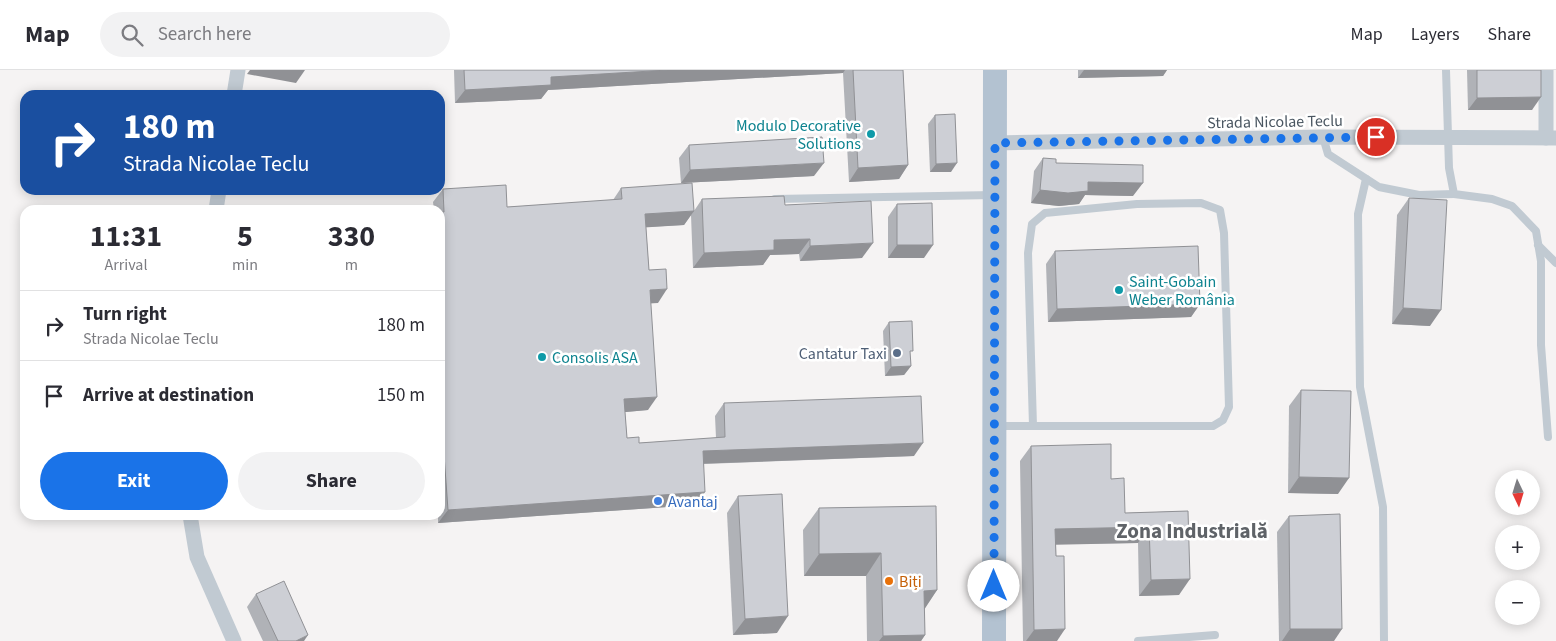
<!DOCTYPE html>
<meta charset="utf-8">
<style>
body{margin:0;font-family:"Source Sans 3",sans-serif;background:#f2f2f3;color:#2b2b33;height:100vh;display:flex;flex-direction:column;font-size:19px;white-space:nowrap}
*{box-sizing:border-box;margin:0}
p{font-size:16px;color:#7c7c81}
.icon{flex:none;width:28px;height:28px;fill:none;stroke:currentColor;stroke-width:2;stroke-linecap:round;stroke-linejoin:round}
.map{position:relative;flex:1;overflow:hidden}
.side{position:absolute;left:20px;top:135px;width:425px;height:315px;display:flex;flex-direction:column;background:#fff;border-radius:15px;box-shadow:0 2px 12px #0003}
.side>*{flex:none}
.guide{position:absolute;left:20px;top:20px;width:425px;height:105px;border-radius:15px;box-shadow:0 2px 12px #0003;background:#1a4fa0;color:#fff;overflow:hidden}
.needle{width:32px;rotate:176deg}
.buttons{position:absolute;left:1495px;top:400px;display:grid;gap:10px}
.buttons a{display:grid;place-items:center;width:45px;height:45px;border-radius:50%;background:#fff;box-shadow:0 2px 12px #0003;font-size:25px}
.pin{position:absolute;display:grid;place-items:center;width:42px;height:42px;color:#fff;margin:-21px;border:2px solid #fff;border-radius:50%;box-shadow:0 1px 5px #0007}
.me{position:absolute;width:55px;margin:-28px;rotate:0deg;stroke-linejoin:round;filter:drop-shadow(0 0 4px #0008)}
.turn{display:flex;align-items:center;gap:18px;height:105px;padding:0 20px;font-size:22px}
.turn .icon{width:65px;height:65px;stroke-width:2.5}
.turn b{display:block;font-size:35px;line-height:42px}
.eta{display:flex;justify-content:space-evenly;align-items:center;height:85px;text-align:center}
.eta b{font-size:30px;font-weight:700;line-height:35px}
.action{display:flex;gap:10px;margin-top:auto;padding:10px 20px}
.action a{flex:1;height:58px;border-radius:30px;background:#1a73e8;color:#fff;font-size:20px;font-weight:700;line-height:58px;text-align:center}
.action a+a{background:#f2f2f3;color:#2b2b33}
ul{padding:0;list-style:none}
li{display:flex;align-items:center;gap:15px;height:70px;padding:0 20px;border-top:1px solid #e1e1e2}
li div{flex:1}
li b{display:block;font-size:19px}
li em{font-style:normal}
header{display:flex;align-items:center;gap:30px;box-sizing:border-box;height:70px;padding:0 25px;background:#fff;border-bottom:1px solid #e1e1e2}
header strong{font-size:24px}
nav{display:flex;gap:28px;margin-inline-start:auto;font-size:18px}
.search{width:350px;height:45px;background:#f2f2f3;display:flex;align-items:center;gap:12px;box-sizing:border-box;padding:0 18px;border-radius:28px;color:#7c7c81;font-size:19px}
.map>svg:first-child{display:block}
.lines{fill:none;stroke-linecap:round;stroke-linejoin:round}
.service{stroke:#c1cad2;stroke-width:8}
.minor{stroke:#c1cad2;stroke-width:15}
.primary{stroke:#b3c2d1;stroke-width:24}
.wall{fill:#b0b2b7}
.shaded-wall{fill:#909195}
.building{fill:#cdcfd5;stroke:#909195}
.route{stroke:#1a73e8;stroke-width:9;stroke-dasharray:0 16.2}
.culture-dot{fill:#0f9aa8;stroke:#fff;stroke-width:2}
.service-dot{fill:#5c6f8a;stroke:#fff;stroke-width:2}
.shop-dot{fill:#3f7fe0;stroke:#fff;stroke-width:2}
.food-dot{fill:#e8710a;stroke:#fff;stroke-width:2}
.labels{text-anchor:middle;stroke-width:5;stroke-linejoin:round;paint-order:stroke}
.street-label{font-size:16px;fill:#4a5661;stroke:#fff}
.culture-label{font-size:16px;fill:#0d838f;stroke:#fff;text-anchor:start}
.service-label{font-size:16px;fill:#4e5e75;stroke:#fff;text-anchor:end}
.shop-label{font-size:16px;fill:#366cbe;stroke:#fff;text-anchor:start}
.food-label{font-size:16px;fill:#c56008;stroke:#fff;text-anchor:start}
.district-label{font-size:21px;font-weight:bold;fill:#5f6368;stroke:#fff}
</style>
<header>
<strong>Map</strong>
<div class="search"><svg class="icon" aria-label="search" viewBox="0 0 24 24"><circle cx="10" cy="10" r="6"/><path d="M15 15l6 6"/></svg>Search here</div>
<nav><a>Map</a><a>Layers</a><a>Share</a></nav>
</header>
<div class="map">
<svg width="1556" height="571" viewBox="0 0 1556 571">
<rect width="100%" height="100%" fill="#f5f3f3"/>
<g class="lines">
<!-- service -->
<g class="service">
<polyline points="1446,0 1449,98 1454,124 1492,129 1512,136 1536,161 1541,191 1541,275 1548,367"/>
<polyline points="1323,67 1328,84 1379,117 1419,125 1454,124"/>
<polyline points="1366,109 1358,144 1360,317 1383,437 1384,571"/>
<polyline points="775,129 993,125"/>
<polyline points="1538,175 1556,193"/>
<polyline points="997,356 1213,356 1223,350 1229,337 1224,163 1220,140 1201,133 1137,134 1045,143 1032,154 1028,183 1033,356"/>
<polyline points="1138,571 1215,565"/>
</g>
<!-- minor -->
<g class="minor">
<polyline points="234,25 238,0"/>
<polyline points="1546,68 1546,0"/>
<polyline points="995,73 1323,67 1556,68"/>
<polyline points="216,140 219,120"/>
<polyline points="190,445 197,487 234,571"/>
</g>
<!-- primary -->
<polyline class="primary" points="994,571 995,0"/>
</g>
<!-- wall -->
<g class="wall">
<polygon points="454,0 903,0 908,95 899,109 849,112 843,3 548,20 541,29 455,33"/>
<polygon points="1078,0 1167,0 1163,6 1078,8"/>
<polygon points="1467,0 1541,0 1532,40 1468,40"/>
<polygon points="935,45 951,102 930,102 928,54"/>
<polygon points="689,75 814,106 681,113 679,88"/>
<polygon points="1043,88 1056,93 1133,126 1085,125 1079,134 1059,136 1031,133 1034,101"/>
<polygon points="621,118 694,141 702,129 785,135 862,188 800,191 799,184 770,185 763,195 693,198 691,145 684,155 646,157 649,200 658,233 651,233 648,340 625,342 627,368 639,373 716,368 715,346 724,333 914,386 704,394 696,435 438,453 438,445 440,445 440,140 434,140 433,132 443,119 507,137 613,130"/>
<polygon points="1409,128 1430,256 1392,254 1397,145"/>
<polygon points="897,134 924,188 888,188 888,147"/>
<polygon points="1055,181 1200,234 1191,247 1048,252 1046,194"/>
<polygon points="889,252 910,286 911,296 904,305 885,306 883,261"/>
<polygon points="1301,320 1338,424 1288,423 1289,336"/>
<polygon points="1031,376 1111,409 1125,443 1188,441 1179,525 1139,526 1138,473 1056,474 1057,571 1023,571 1020,391"/>
<polygon points="738,426 777,563 733,565 727,443"/>
<polygon points="819,438 937,520 924,539 925,565 921,571 867,571 866,506 804,506 803,460"/>
<polygon points="1289,446 1334,571 1279,571 1277,462"/>
<polygon points="256,524 304,571 263,571 247,537"/>
</g>
<!-- shaded-wall -->
<g class="shaded-wall">
<polygon points="250,0 305,0 296,13 247,4"/>
<polygon points="668,0 845,0 843,3 548,20 541,29 455,33 465,20 551,7"/>
<polygon points="1084,0 1167,0 1163,6 1078,8"/>
<polygon points="1541,27 1532,40 1468,40 1477,28"/>
<polygon points="824,93 814,106 681,113 690,100"/>
<polygon points="957,93 951,102 930,102 936,94"/>
<polygon points="908,95 899,109 849,112 858,98"/>
<polygon points="1088,112 1143,113 1133,126 1085,125 1079,134 1059,136 1031,133 1040,120"/>
<polygon points="694,141 684,155 636,158 645,144"/>
<polygon points="810,169 799,184 770,185 763,195 693,198 704,183 774,170"/>
<polygon points="873,173 862,188 800,191 810,176"/>
<polygon points="897,175 933,175 924,188 888,188"/>
<polygon points="667,219 658,233 640,234 650,220"/>
<polygon points="1200,234 1191,247 1048,252 1057,239"/>
<polygon points="1403,238 1441,240 1430,256 1392,254"/>
<polygon points="911,296 904,305 885,306 891,297"/>
<polygon points="657,327 648,340 615,343 624,329"/>
<polygon points="923,373 914,386 693,394 703,381"/>
<polygon points="1299,407 1349,408 1338,424 1288,423"/>
<polygon points="705,422 696,435 438,453 448,440"/>
<polygon points="1149,457 1138,473 1044,475 1055,459"/>
<polygon points="881,483 866,506 804,506 819,484"/>
<polygon points="1190,509 1179,525 1139,526 1151,510"/>
<polygon points="937,520 922,543 924,521"/>
<polygon points="788,546 777,563 733,565 745,549"/>
<polygon points="1065,559 1057,571 1026,571 1034,560"/>
<polygon points="1290,559 1342,559 1334,571 1282,571"/>
<polygon points="308,565 304,571 296,571"/>
<polygon points="925,565 921,571 879,571 883,566"/>
</g>
<!-- building -->
<g class="building">
<polygon points="464,0 668,0 551,7 551,15 465,20"/>
<polygon points="853,0 903,0 908,95 858,98"/>
<polygon points="1477,0 1541,0 1541,27 1477,28"/>
<polygon points="955,44 957,93 936,94 935,45"/>
<polygon points="822,67 824,93 690,100 689,75"/>
<polygon points="1043,88 1056,89 1056,93 1143,95 1143,113 1088,112 1088,121 1068,123 1040,120"/>
<polygon points="692,113 694,141 645,144 649,200 666,199 667,219 650,220 657,327 624,329 627,368 639,367 639,373 725,367 724,333 921,326 923,373 703,381 705,422 448,440 440,329 440,142 444,142 443,119 506,115 507,137 622,129 621,118"/>
<polygon points="784,126 785,135 871,131 873,173 810,176 810,169 774,170 774,180 704,183 702,129"/>
<polygon points="1409,128 1447,130 1441,240 1403,238"/>
<polygon points="932,133 933,175 897,175 897,134"/>
<polygon points="1198,176 1200,234 1057,239 1055,181"/>
<polygon points="912,251 913,281 910,281 911,296 891,297 889,252"/>
<polygon points="1301,320 1351,321 1349,408 1299,407"/>
<polygon points="1111,374 1111,409 1124,408 1125,443 1188,441 1190,509 1151,510 1149,457 1055,459 1056,486 1064,486 1065,559 1034,560 1031,376"/>
<polygon points="782,424 788,546 745,549 738,426"/>
<polygon points="936,436 937,520 924,521 925,565 883,566 881,483 819,484 819,438"/>
<polygon points="1340,444 1342,559 1290,559 1289,446"/>
<polygon points="284,511 308,565 296,571 278,571 256,524"/>
</g>
<g class="lines">
<!-- route -->
<polyline class="route" points="994,516 995,73 1376,67"/>
</g>
<!-- markers -->
<g class="culture-dot">
<circle cx="871" cy="64" r="5"/>
<circle cx="1119" cy="220" r="5"/>
<circle cx="542" cy="287" r="5"/>
</g>
<circle class="service-dot" cx="897" cy="283" r="5"/>
<circle class="shop-dot" cx="658" cy="431" r="5"/>
<circle class="food-dot" cx="889" cy="511" r="5"/>
<g class="labels">
<!-- street labels -->
<g class="street-label">
<text transform="translate(1275 51) rotate(-1)" y="6">Strada Nicolae Teclu</text>
</g>
<!-- culture labels -->
<g class="culture-label">
<text x="861" y="61" text-anchor="end">Modulo Decorative<tspan x="861" dy="18">Solutions</tspan></text>
<text x="1129" y="217">Saint-Gobain<tspan x="1129" dy="18">Weber România</tspan></text>
<text x="552" y="293">Consolis ASA</text>
</g>
<!-- service labels -->
<g class="service-label">
<text x="887" y="289">Cantatur Taxi</text>
</g>
<!-- shop labels -->
<g class="shop-label">
<text x="668" y="437">Avantaj</text>
</g>
<!-- food labels -->
<g class="food-label">
<text x="899" y="517">Biți</text>
</g>
<!-- district labels -->
<g class="district-label">
<text x="1192" y="468">Zona Industrială</text>
</g>
</g>
</svg>
<div class="buttons">
<a><svg class="needle" viewBox="-14 -14 28 28"><path d="M0-13l5 13h-10z" fill="#e53935"/><path d="M0 13l5-13h-10z" fill="#7c7c81"/></svg></a>
<a>+</a>
<a>−</a>
</div>
<div class="pin" style="left:1376px;top:67px;background:#d93025"><svg class="icon" aria-label="arrive" viewBox="0 0 24 24"><path d="M6 21V4h12l-3 4 3 4H6"/></svg></div>
<svg class="me" style="left:994px;top:516px" viewBox="-20 -20 40 40"><circle r="19" fill="#fff"/><path d="M0-13L10 11 0 6-10 11z" fill="#1a73e8"/></svg>
<div class="guide">
<div class="turn"><svg class="icon" aria-label="right" viewBox="0 0 24 24"><path d="M7 20v-9h11M14 6l5 5-5 5"/></svg><div><b>180 m</b>Strada Nicolae Teclu</div></div>
</div>
<section class="side">
<div class="eta">
<div><b>11:31</b><p>Arrival</p></div>
<div><b>5</b><p>min</p></div>
<div><b>330</b><p>m</p></div>
</div>
<ul>
<li><svg class="icon" aria-label="right" viewBox="0 0 24 24"><path d="M7 20v-9h11M14 6l5 5-5 5"/></svg><div><b>Turn right</b><p>Strada Nicolae Teclu</p></div><em>180 m</em></li>
<li><svg class="icon" aria-label="arrive" viewBox="0 0 24 24"><path d="M6 21V4h12l-3 4 3 4H6"/></svg><div><b>Arrive at destination</b></div><em>150 m</em></li>
</ul>
<div class="action"><a>Exit</a><a>Share</a></div>
</section>
</div>
